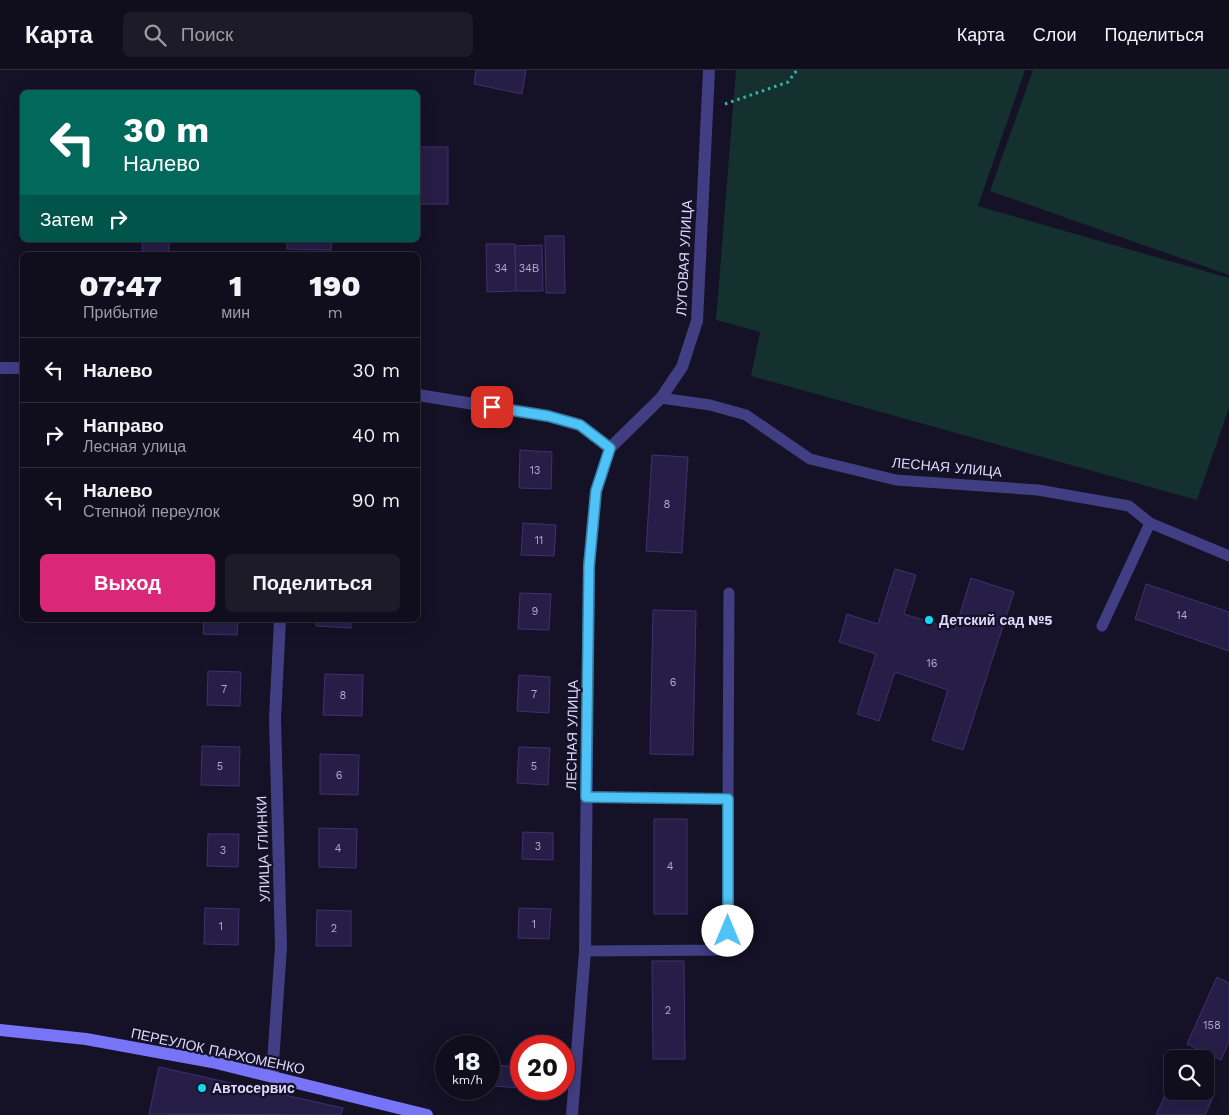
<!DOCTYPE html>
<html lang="ru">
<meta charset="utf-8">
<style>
body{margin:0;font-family:"Work Sans",sans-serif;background:#1e1b29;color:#f1f3f6;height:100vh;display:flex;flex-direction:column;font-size:19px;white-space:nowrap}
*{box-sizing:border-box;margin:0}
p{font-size:16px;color:#9c9ca3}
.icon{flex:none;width:28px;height:28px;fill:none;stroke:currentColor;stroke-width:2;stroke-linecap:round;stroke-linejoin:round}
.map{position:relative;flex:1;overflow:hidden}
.side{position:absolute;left:20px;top:182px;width:400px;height:370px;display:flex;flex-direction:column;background:#100d1c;border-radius:8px;box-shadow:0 5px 20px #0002,0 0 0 1px #302d3b}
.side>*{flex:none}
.top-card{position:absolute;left:20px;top:20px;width:400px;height:152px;border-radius:8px;box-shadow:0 5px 20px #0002,0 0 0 1px #302d3b;background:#00695c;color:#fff;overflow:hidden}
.tools{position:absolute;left:1164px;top:980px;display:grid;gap:10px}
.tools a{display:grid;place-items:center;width:50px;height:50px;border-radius:8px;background:#100d1c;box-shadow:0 5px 20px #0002,0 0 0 1px #302d3b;font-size:25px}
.speed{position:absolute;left:435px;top:965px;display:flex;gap:10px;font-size:25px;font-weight:700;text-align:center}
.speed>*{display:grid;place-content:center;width:65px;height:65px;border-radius:50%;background:#100d1c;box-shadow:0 5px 20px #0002,0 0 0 1px #302d3b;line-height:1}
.speed small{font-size:12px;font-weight:400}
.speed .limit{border:8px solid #d22;background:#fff;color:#111}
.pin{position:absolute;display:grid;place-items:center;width:42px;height:42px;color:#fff;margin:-21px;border-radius:10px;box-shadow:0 2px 8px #0006}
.me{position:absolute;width:55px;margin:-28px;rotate:0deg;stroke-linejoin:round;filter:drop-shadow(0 0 4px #0008)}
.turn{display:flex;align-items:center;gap:18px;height:105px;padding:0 20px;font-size:22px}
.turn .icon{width:65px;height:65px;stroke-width:2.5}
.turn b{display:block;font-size:35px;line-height:42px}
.then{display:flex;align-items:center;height:48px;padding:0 20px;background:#0003;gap:10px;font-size:19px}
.eta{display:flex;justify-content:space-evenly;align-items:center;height:85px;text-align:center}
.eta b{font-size:30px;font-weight:800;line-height:35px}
.primary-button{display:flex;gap:10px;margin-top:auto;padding:10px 20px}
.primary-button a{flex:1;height:58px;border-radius:8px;background:#db2777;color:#fff;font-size:20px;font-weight:800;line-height:58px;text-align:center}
.primary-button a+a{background:#1e1b29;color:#f1f3f6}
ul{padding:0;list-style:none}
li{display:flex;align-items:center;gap:15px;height:65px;padding:0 20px;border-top:1px solid #302d3b}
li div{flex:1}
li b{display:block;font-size:19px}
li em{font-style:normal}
header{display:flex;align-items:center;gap:30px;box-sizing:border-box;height:70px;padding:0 25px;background:#100d1c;border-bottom:1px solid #302d3b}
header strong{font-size:24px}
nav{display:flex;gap:28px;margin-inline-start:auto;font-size:18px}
.search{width:350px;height:45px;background:#1e1b29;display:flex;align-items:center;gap:12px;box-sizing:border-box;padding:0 18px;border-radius:8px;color:#9c9ca3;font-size:19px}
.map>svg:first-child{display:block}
.green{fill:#14302f}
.building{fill:#261e46;stroke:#3e3171}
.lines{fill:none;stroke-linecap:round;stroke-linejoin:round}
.path{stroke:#36b3ac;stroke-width:3;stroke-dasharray:2.5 4;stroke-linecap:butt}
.lane{stroke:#413e83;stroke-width:11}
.street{stroke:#413e83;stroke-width:12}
.secondary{stroke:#7874f8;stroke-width:12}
.route-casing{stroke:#337fa1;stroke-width:12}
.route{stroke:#4fc3f7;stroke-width:9}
.poi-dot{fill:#0edbf3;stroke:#151126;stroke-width:2}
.labels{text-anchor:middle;stroke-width:4.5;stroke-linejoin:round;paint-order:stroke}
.number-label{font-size:11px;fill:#afaacf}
.street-label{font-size:14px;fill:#ddd8fd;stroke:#151126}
.poi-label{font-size:14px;font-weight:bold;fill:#ddd8fd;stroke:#151126;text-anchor:start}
</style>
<header>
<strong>Карта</strong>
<div class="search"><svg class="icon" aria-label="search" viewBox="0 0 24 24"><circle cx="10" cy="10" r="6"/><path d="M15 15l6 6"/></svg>Поиск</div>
<nav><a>Карта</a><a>Слои</a><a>Поделиться</a></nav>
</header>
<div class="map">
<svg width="1229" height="1045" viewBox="0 0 1229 1045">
<rect width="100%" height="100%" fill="#151126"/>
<!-- green -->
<g class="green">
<polygon points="736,0 1025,0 978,136 1229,208 1229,338 1197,430 751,306 760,262 716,250"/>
<polygon points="1033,0 1229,0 1229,205 990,121"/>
</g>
<!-- building -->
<g class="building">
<polygon points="476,0 526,0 522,24 474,14"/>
<rect x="418" y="77" width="30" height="57"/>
<polygon points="545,166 564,166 565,223 546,223"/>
<polygon points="142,170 169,170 169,185 143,185"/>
<polygon points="287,170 332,170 331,180 287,179"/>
<polygon points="486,174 515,174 516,221 487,222"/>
<polygon points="542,175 543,221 516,221 515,176"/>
<polygon points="520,380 552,382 551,419 519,418"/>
<polygon points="652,385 688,387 682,483 646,481"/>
<polygon points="523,453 556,455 554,486 521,485"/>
<polygon points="895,499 916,505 904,544 955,560 971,508 1014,522 963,680 932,670 948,620 895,602 879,651 857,644 876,584 839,572 847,544 878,554"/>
<polygon points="1146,514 1229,542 1229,581 1135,549"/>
<polygon points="520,523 551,524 549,560 518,559"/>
<polygon points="653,540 696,541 693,685 650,684"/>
<polygon points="204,550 238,550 237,565 203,564"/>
<polygon points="316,550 351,550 351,558 316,556"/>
<polygon points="208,601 241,602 240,636 207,635"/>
<polygon points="325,604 363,605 362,646 323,645"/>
<polygon points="519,605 550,607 549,643 517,641"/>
<polygon points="202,676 240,677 239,716 201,715"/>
<polygon points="519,677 550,678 548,715 517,713"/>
<polygon points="320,684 359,685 358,725 320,724"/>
<rect x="654" y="749" width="33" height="95"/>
<polygon points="319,758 357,759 356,798 319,797"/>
<polygon points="523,762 553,763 553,790 522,789"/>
<polygon points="208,764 239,764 238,797 207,796"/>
<polygon points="205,838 239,839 238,875 204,874"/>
<polygon points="519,838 551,839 549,869 518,868"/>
<polygon points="317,840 351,841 351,876 316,876"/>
<polygon points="652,891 684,891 685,989 653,989"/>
<polygon points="1217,907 1229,913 1229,972 1221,990 1187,974"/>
<polygon points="494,995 521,997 521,1018 493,1016"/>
<polygon points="159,997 343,1038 341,1045 149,1044"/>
<polygon points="1172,1009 1172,1021 1205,1021 1214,1025 1205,1045 1156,1045"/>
</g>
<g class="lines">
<!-- path -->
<polyline class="path" points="725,34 788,12 797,0"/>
<!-- lane -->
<g class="lane">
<polyline points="661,328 710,335 746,345 810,389 896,410 1038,420 1129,436 1150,453"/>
<polyline points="1102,556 1150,453 1229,486"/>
<polyline points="586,727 728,729 729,523"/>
<polyline points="585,881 728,880 728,729"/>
</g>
<!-- street -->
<g class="street">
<polyline points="0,298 22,298"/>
<polyline points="418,325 548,346 580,355 610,378"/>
<polyline points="272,1007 281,877 275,648 280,550"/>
<polyline points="572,1045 585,881 589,496 596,421 610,378 661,328 682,297 697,251 709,0"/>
</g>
<!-- secondary -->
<polyline class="secondary" points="0,960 86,969 212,992 427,1045"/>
</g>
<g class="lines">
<!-- route casing -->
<g class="route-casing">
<polyline id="route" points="492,337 548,346 580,355 610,378 596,421 589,496 586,727 728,729 728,861"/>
</g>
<!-- route -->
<use href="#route" class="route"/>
</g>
<!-- markers -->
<g class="poi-dot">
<circle cx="929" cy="550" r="5"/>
<circle cx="202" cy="1018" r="5"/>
</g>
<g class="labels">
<!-- number labels -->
<g class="number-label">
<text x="501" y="202">34</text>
<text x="529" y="202">34В</text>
<text x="535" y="404">13</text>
<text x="667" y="438">8</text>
<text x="539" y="474">11</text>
<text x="535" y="545">9</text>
<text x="1182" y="549">14</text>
<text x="932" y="597">16</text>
<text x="673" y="616">6</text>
<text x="224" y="623">7</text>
<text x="534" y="628">7</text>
<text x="343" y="629">8</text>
<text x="220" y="700">5</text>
<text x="534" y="700">5</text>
<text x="339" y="709">6</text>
<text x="538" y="780">3</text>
<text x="338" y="782">4</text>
<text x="223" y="784">3</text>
<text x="670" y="800">4</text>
<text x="534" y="858">1</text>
<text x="221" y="860">1</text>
<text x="334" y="862">2</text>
<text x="668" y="944">2</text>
<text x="1212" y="959">158</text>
</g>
<!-- street labels -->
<g class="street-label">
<text transform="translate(684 188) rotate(-87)" y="5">ЛУГОВАЯ УЛИЦА</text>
<text transform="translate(947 397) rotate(5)" y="5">ЛЕСНАЯ УЛИЦА</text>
<text transform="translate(572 665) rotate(-89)" y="5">ЛЕСНАЯ УЛИЦА</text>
<text transform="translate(263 779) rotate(-92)" y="5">УЛИЦА ГЛИНКИ</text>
<text transform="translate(218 981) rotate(12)" y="5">ПЕРЕУЛОК ПАРХОМЕНКО</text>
</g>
<!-- poi labels -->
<g class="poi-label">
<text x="939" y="555">Детский сад №5</text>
<text x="212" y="1023">Автосервис</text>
</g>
</g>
</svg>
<div class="tools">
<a><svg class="icon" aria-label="search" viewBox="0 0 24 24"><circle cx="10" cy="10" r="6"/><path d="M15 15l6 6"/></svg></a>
</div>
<div class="speed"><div>18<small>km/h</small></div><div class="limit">20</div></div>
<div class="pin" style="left:492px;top:337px;background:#d93025"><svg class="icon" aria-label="arrive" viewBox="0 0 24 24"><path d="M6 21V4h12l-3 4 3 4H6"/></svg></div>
<svg class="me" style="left:728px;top:861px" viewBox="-20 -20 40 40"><circle r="19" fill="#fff"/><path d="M0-13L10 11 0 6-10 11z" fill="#4fc3f7"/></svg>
<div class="top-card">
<div class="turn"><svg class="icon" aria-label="left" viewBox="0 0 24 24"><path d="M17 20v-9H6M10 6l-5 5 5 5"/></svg><div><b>30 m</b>Налево</div></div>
<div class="then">Затем<svg class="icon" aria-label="right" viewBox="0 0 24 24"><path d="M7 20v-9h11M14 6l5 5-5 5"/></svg></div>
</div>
<section class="side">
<div class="eta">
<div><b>07:47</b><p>Прибытие</p></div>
<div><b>1</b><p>мин</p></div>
<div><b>190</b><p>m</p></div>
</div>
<ul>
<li><svg class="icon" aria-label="left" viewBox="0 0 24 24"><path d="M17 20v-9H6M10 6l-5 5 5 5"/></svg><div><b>Налево</b></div><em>30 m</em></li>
<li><svg class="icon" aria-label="right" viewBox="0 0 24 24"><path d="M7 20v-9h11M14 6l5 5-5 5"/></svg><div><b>Направо</b><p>Лесная улица</p></div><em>40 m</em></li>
<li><svg class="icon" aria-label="left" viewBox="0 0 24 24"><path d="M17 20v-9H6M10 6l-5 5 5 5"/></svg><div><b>Налево</b><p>Степной переулок</p></div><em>90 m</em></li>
</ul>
<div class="primary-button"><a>Выход</a><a>Поделиться</a></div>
</section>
</div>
